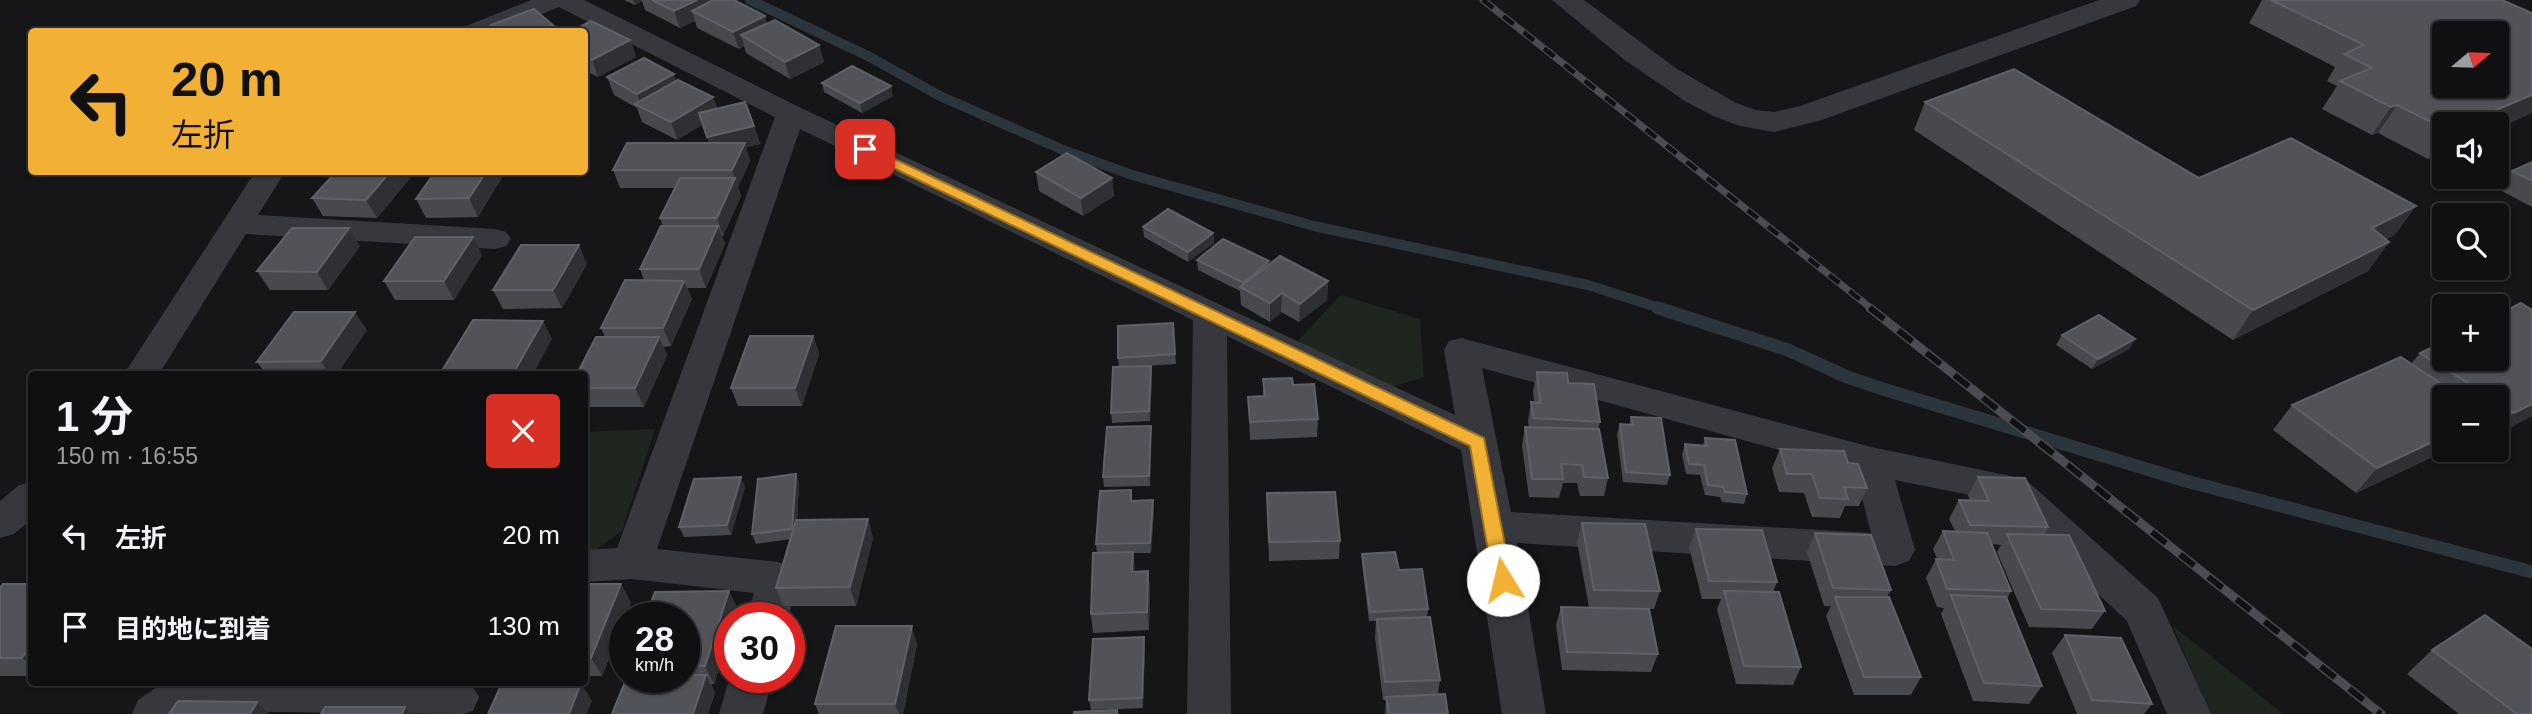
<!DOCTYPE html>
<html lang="ja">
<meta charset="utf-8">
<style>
body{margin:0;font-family:Helvetica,"Noto Sans JP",sans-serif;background:#1e1e20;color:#f1f3f6;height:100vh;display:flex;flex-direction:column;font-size:26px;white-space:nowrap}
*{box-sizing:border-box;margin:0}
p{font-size:23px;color:#9c9d9f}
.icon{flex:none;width:38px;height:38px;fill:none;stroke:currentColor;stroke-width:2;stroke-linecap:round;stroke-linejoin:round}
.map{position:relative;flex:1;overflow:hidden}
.drawer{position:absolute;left:28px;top:371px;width:560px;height:315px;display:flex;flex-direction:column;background:#101012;border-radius:7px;box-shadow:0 2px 5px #0004,0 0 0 2px #303032}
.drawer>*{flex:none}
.hud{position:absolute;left:28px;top:28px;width:560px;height:147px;border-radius:7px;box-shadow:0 2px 5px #0004,0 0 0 2px #303032;background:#f2b134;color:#111;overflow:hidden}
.needle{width:46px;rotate:71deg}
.controls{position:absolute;left:2432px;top:21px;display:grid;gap:14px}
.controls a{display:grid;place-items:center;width:77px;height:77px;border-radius:7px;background:#101012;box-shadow:0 2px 5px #0004,0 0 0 2px #303032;font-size:35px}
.speed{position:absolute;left:609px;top:602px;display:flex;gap:14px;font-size:35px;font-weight:700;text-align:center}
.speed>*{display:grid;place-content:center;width:91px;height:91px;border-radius:50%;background:#101012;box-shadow:0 2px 5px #0004,0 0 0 2px #303032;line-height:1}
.speed small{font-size:18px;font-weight:400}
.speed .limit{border:10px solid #d22;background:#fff;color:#111}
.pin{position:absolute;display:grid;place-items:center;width:60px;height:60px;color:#fff;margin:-30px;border-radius:14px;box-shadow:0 4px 10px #0006}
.me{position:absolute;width:77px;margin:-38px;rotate:351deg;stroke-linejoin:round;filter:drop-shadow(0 0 5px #0008)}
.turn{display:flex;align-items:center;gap:24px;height:147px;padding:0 28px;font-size:32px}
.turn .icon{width:91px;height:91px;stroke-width:2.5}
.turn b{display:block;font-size:49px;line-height:60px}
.round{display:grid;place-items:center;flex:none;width:74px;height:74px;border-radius:7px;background:#1e1e20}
.summary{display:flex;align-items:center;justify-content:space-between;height:119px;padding:0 28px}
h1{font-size:42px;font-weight:700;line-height:52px}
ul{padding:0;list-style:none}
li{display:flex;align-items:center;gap:21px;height:91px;padding:0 28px}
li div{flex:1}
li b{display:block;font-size:26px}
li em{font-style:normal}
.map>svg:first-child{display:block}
.green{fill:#1e261f}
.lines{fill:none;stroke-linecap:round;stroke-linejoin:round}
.stream-far1{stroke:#2c353c;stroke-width:10}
.stream{stroke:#2c353c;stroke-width:13}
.minor{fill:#37383d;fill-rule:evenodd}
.tertiary{fill:#37383d;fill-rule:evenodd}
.rail-far1-casing{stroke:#4a4c52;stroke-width:7}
.rail-casing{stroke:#4a4c52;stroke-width:9}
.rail-far1{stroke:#111113;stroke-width:4.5;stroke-dasharray:13;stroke-linecap:butt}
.rail{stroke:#111113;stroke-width:6;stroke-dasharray:18;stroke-linecap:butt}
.wall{fill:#47494d}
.shaded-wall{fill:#2f3033}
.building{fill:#525359;stroke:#5f6168;stroke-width:2;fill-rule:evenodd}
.route{fill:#f2b134;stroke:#9d7322;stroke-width:2}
</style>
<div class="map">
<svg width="2532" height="714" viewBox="0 0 2532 714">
<rect width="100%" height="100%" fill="#161618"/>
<!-- green -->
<g class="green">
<polygon points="1341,295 1420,319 1424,377 1392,387 1297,342"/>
<polygon points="655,429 622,531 584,558 584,432"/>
<polygon points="2173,626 2283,714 2210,714"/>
</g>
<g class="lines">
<!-- stream-far1 -->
<polyline class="stream-far1" points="750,0 868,56 940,96 1063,150 1132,175 1314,226 1588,285 1663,309"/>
<!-- stream -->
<polyline class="stream" points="1658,308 1788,350 1847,377 1886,390 2186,481 2532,572"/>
<!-- minor -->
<g class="minor">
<path d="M531,0h53l217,108 654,307 -11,-65 5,-9 12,-3 410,109 154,32 133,119 53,116h-44l-40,-93 -128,-120 -104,-21 20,70 -6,11 -14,5 -378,-23 29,171h-44l-41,-264 -234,-114 4,378h-44l6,-394 -393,-191 -143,420 121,13 14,5 6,12 -10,39h-42l8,-25 -122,-14 -48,3v-32l33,-2 158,-431 -216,-110 -60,25h-37l4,-6zM1482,368l373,103 16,62 -360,-21z"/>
<polygon points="255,172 285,172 258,215 495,229 506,232 511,239 506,246 495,249 246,234 159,374 124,374"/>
<polygon points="32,481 32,519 14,534 0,538 0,501 18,486"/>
<polygon points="730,676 773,677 763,714 719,714"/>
<polygon points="164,682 470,682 479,697 473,711 463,714 193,711 189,714 132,714 138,700"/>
</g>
<!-- tertiary -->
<polygon class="tertiary" points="1552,0 1584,0 1677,69 1736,103 1756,110 1774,112 1800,106 2099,0 2140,0 2136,6 1822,120 1774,132 1740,126 1713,116 1685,101 1626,61"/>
<!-- rail-far1 casing -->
<g class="rail-far1-casing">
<polyline id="rail-far1" points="1483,0 1872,309"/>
</g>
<!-- rail casing -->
<g class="rail-casing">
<polyline id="rail" points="1870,308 2381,714"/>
</g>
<!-- rail-far1 -->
<use href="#rail-far1" class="rail-far1"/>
<!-- rail -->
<use href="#rail" class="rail"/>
</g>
<!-- wall -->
<g class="wall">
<polygon points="624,0 734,0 767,23 819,45 824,62 790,79 746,53 744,46 739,49 697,28 695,21 680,28 645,10 642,1 635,5"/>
<polygon points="2262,0 2502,0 2445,124 2445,152 2428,159 2378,133 2372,135 2322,109 2337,86 2327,81 2335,67 2249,23"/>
<polygon points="584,32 630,40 636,57 598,77 584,70"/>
<polygon points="607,77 677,81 713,97 717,108 754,126 760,144 746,147 750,161 738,187 741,196 723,236 722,236 725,244 706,288 687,288 692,299 671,346 663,347 667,355 644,407 584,407 584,388 605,337 601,328 644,280 640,269 663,226 660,218 675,188 620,188 613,170 709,143 703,124 677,140 642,122 637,108 614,95"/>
<polygon points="822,83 893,96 862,113 824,92"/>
<polygon points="1925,102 2395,235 2386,239 2389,242 2368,271 2233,340 1914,130"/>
<polygon points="2532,162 2532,207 2498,189 2512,171"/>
<polygon points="415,172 377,218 323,216 312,198"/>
<polygon points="435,172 505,172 478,217 426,218 416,199"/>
<polygon points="1036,172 1112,178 1114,196 1083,216 1039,191"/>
<polygon points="1143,227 1213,233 1214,243 1188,262 1144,237"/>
<polygon points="360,246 328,290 270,290 257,271"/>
<polygon points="482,255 454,300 395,300 384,281"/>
<polygon points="1197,260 1269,261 1269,264 1328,281 1327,300 1299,322 1281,312 1270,322 1241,305 1240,291 1198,270"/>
<polygon points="587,264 562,308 503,309 493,290"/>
<polygon points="2532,310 2532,416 2497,435 2497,397 2445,397 2445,450 2447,450 2356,493 2273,430 2292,405 2411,364 2420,353"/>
<polygon points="1173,323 1176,364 1144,366 1151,366 1152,376 1150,421 1112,423 1111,413 1119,366 1118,358"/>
<polygon points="367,330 337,374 266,374 257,362"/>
<polygon points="2062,335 2135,339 2129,349 2092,369 2056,345"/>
<polygon points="813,336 819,354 802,406 738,406 731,388"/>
<polygon points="1537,372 1568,383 1600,422 1598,429 1608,478 1604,496 1580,496 1577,483 1563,483 1559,498 1529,497 1522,446 1525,427 1529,428 1528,421 1531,402 1534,403 1533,391"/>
<polygon points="1263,379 1293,385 1318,419 1317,437 1250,440 1248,397 1263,396"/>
<polygon points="1631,417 1670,475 1667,485 1623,482 1617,434 1620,424 1629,425"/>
<polygon points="1151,436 1150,486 1104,487 1103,477"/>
<polygon points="1705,438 1747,494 1744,504 1722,502 1720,497 1705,495 1700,475 1686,474 1682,454 1685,444 1703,445"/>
<polygon points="1780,449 1848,463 1867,488 1859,506 1845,506 1840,518 1812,517 1804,493 1779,492 1772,468"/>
<polygon points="796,474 799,483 797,520 868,519 873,538 856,606 783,606 776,588 791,539 756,544 752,534"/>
<polygon points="1978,477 2048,527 2044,535 2105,611 2092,629 2029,627 1997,552 2001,545 1992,544 2011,591 2007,599 2042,686 2029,704 1973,701 1941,614 1944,608 1937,607 1926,578 1936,559 1937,559 1933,549 1943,531 1955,531 1949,519 1959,500 1970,501 1968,495"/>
<polygon points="745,487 731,535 684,537 679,527"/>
<polygon points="1267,493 1340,541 1339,559 1269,561"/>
<polygon points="1132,501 1154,510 1151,553 1133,553 1135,572 1148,571 1150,590 1149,630 1093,633 1091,614 1097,553 1096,544"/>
<polygon points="1582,523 1660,591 1654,609 1649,609 1658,654 1651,672 1562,670 1556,625 1561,607 1589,607 1577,542"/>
<polygon points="1696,529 1777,582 1773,592 1801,667 1793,685 1736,684 1717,609 1721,599 1702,599 1689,547"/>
<polygon points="1815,533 1891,590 1887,597 1921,677 1911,695 1854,695 1826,616 1831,606 1824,606 1807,552"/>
<polygon points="1362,554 1399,570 1428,609 1427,617 1440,680 1438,694 1448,714 1385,714 1386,700 1383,700 1375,638 1376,621 1369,621 1362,564"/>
<polygon points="32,584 32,676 0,676 0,588"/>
<polygon points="584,584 621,584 631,603 602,676 584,676"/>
<polygon points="729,591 738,610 730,618 730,634 714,684 711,684 715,693 708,714 612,714 684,677 684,618"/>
<polygon points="2065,635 2152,704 2144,714 2077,714 2052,653"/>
<polygon points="917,644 903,714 819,714 815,704"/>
<polygon points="1145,647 1143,708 1091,710 1089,700"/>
<polygon points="2432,650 2532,714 2459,714 2407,674"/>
</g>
<!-- shaded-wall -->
<g class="shaded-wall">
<polygon points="633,0 642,0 642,1 635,5"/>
<polygon points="697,0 717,0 692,11 695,21 680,28 674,11"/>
<polygon points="765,16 770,33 741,35 744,46 739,49 733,32"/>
<polygon points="555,27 557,32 542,32"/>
<polygon points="630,40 636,57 598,77 592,60"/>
<polygon points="819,45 824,62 790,79 785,62"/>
<polygon points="674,74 680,92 642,108 637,94"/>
<polygon points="891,86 893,96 862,113 860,103"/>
<polygon points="2532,95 2532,113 2497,129 2497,124 2463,124"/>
<polygon points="713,97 719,115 677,140 671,122"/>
<polygon points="2397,105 2378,133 2372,135 2391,107"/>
<polygon points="754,126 760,144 746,147 750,161 738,187 741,196 723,236 717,218 735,179 732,170 713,155 707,137"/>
<polygon points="2445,136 2445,152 2428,159"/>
<polygon points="390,172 415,172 377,218 366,200"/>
<polygon points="486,172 505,172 478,217 469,198"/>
<polygon points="1112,178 1114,196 1083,216 1081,198"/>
<polygon points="2416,206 2395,235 2351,257 2372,228"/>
<polygon points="718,226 725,244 706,288 699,269"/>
<polygon points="349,228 360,246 328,290 317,272"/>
<polygon points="1213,233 1214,243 1188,262 1188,252"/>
<polygon points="473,237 482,255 454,300 444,281"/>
<polygon points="2389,242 2368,271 2233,340 2253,310"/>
<polygon points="579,245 587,264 562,308 553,290"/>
<polygon points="1269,261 1269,271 1244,283"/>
<polygon points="684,281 692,299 671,346 663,328"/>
<polygon points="1328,281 1327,300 1299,322 1300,304"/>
<polygon points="1282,293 1281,312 1270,322 1270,303"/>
<polygon points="355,312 367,330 337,374 329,374 321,361"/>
<polygon points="543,321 552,339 533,374 513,374"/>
<polygon points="813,336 819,354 802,406 795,388"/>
<polygon points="659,337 667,355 644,407 635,388"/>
<polygon points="2135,339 2129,349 2092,369 2098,359"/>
<polygon points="1151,366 1152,376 1150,421 1149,411"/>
<polygon points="2532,404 2532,416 2497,435 2497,432 2514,413"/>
<polygon points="1151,426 1151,436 1150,486 1149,476"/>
<polygon points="2445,436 2445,450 2447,450 2356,493 2377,468"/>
<polygon points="796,474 799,483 796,539 792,529"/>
<polygon points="741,477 745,487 731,535 727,525"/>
<polygon points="1153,500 1154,510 1151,553 1150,543"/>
<polygon points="868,519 873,538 856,606 850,587"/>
<polygon points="1133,552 1135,570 1134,590 1132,572"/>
<polygon points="1148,571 1150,590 1149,630 1147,612"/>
<polygon points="621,584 631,603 602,676 591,658"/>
<polygon points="729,591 738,610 735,618 730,618 730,634 714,684 705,666"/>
<polygon points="912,626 917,644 903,714 899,714 895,704"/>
<polygon points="1144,637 1145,647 1143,708 1142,698"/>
<polygon points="32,645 32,666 22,658"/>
<polygon points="706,675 715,693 708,714 693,714"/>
<polygon points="581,683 592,701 587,714 569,714"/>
<polygon points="257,702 269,714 250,714"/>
<polygon points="405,707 411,714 402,714"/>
</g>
<!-- building -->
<g class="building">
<polygon points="652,0 697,0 674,11"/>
<polygon points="713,0 734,0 765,16 733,32 692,11"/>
<path d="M2271,0h231l30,13v82l-69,29h-18v5l-48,-24 -6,2 -51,-26 32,-13 -28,-14 20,-9zM2445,33h52v53h-52z"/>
<polygon points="534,9 555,27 542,32 499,32 491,25"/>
<polygon points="775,20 819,45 785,62 741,35"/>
<polygon points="591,21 630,40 592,60 584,56 584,32 571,32"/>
<polygon points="644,58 674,74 637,94 607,77"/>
<polygon points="852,66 891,86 860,103 822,83"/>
<polygon points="2014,69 2199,178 2291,138 2416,206 2372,228 2389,242 2253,310 1925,102"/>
<polygon points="678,80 713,97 671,122 635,104"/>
<polygon points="745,102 754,126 707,137 699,113"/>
<polygon points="627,143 745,143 732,170 613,170"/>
<polygon points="1067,153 1112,178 1081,198 1036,172"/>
<polygon points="2532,162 2532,181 2512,171"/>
<polygon points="336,172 390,172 366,200 312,198"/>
<polygon points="435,172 486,172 469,198 416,199"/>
<polygon points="680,178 735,178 717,218 660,218"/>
<polygon points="1168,209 1213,233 1188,252 1143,227"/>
<polygon points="661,226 718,226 699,269 640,269"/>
<polygon points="292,228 349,228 317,272 257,271"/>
<polygon points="415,237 473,237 444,281 384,281"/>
<polygon points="1223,239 1269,261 1244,283 1197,260"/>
<polygon points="521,245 579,245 553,290 493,290"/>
<polygon points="1280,256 1328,281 1300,304 1282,293 1270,303 1240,287"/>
<polygon points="625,280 684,281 663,328 601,328"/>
<polygon points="2521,303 2532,310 2532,404 2514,413 2497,402 2497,397 2490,397 2420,353 2445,341 2445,359 2497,359 2497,315"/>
<polygon points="294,312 355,312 321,361 257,362"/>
<polygon points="2099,315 2135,339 2098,359 2062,335"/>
<polygon points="473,320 543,321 513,374 440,374"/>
<polygon points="1173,323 1175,354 1118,358 1118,326"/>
<polygon points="750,336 813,336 795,388 731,388"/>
<polygon points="596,337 659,337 635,388 584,388 584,374 577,374"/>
<polygon points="2401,357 2461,397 2445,397 2445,436 2377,468 2292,405"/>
<polygon points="1151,366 1149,411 1111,413 1113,367"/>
<polygon points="1537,372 1567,373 1568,383 1594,384 1600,422 1533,418 1531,402 1540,403"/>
<polygon points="1292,378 1293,385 1314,384 1318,419 1250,422 1248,397 1265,396 1263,379"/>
<polygon points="1631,417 1661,418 1670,475 1626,472 1620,424 1633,425"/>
<polygon points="1151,426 1149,476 1103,477 1107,427"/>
<polygon points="1525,427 1599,429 1608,478 1584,477 1582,465 1561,464 1563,479 1532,479"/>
<polygon points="1705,438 1735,440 1747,494 1725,492 1723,487 1708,485 1704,465 1689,464 1685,444 1707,446"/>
<polygon points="1780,449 1844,451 1848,463 1858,464 1867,488 1844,487 1848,499 1820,498 1812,474 1787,474"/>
<polygon points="796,474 792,529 752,534 758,479"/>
<polygon points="741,477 727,525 679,527 694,479"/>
<polygon points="1978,477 2025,478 2048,527 1970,525 1959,500 1989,501"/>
<polygon points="1131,490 1131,501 1153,500 1150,543 1096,544 1100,491"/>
<polygon points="1335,492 1340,541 1269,542 1267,493"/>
<polygon points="868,519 850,587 776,588 796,520"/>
<polygon points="1582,523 1645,524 1660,591 1594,590"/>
<polygon points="1696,529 1762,530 1777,582 1709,581"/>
<polygon points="1943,531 1987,533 2011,591 1947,589 1936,559 1954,560"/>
<polygon points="1815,533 1871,535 1891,590 1833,588"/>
<polygon points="2007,534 2069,535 2105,611 2041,609"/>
<polygon points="1133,552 1132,572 1148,571 1147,612 1091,614 1093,553"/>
<polygon points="1395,552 1399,570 1422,569 1428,609 1370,612 1362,554"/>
<polygon points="3,584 32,584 32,645 22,658 0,658 0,588"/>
<polygon points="584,584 621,584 591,658 584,658"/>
<polygon points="729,591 705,666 684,666 684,618 645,618 655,592"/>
<polygon points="1724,591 1779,592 1801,667 1744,666"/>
<polygon points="1951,595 2006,597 2042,686 1984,683"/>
<polygon points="1835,597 1889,597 1921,677 1864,677"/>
<polygon points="1561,607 1649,609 1658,654 1567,652"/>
<polygon points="2485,615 2532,649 2532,714 2517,714 2432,650"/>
<polygon points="1430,617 1440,680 1385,682 1377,619"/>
<polygon points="836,626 912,626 895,704 815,704"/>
<polygon points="2065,635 2121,638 2152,704 2092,700"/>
<polygon points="1144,637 1142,698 1089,700 1093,639"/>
<polygon points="684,675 706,675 693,714 612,714 627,677 684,677"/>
<polygon points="502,683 581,683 569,714 488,714"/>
<polygon points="1445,694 1448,714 1389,714 1386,697"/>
<polygon points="178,701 257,702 250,714 169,714"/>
<polygon points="325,707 405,707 402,714 321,714"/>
<polygon points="1117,710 1117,714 1074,714 1074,712"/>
</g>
<!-- route -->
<polygon class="route" points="865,145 1484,438 1512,580 1509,585 1503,587 1496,585 1493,580 1470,446 860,152 860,146"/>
</svg>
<div class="controls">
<a><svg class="needle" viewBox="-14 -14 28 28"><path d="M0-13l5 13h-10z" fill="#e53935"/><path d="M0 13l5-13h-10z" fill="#9c9d9f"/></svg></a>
<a><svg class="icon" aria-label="sound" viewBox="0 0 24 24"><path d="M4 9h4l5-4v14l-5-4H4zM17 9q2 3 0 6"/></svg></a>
<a><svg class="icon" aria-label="search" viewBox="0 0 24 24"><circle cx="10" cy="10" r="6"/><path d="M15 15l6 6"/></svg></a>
<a>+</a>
<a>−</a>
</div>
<div class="speed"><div>28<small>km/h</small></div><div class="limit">30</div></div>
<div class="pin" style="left:865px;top:149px;background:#d93025"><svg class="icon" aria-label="arrive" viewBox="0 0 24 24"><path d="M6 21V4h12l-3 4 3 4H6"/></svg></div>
<svg class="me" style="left:1503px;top:580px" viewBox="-20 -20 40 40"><circle r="19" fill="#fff"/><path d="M0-13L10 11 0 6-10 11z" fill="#f2b134"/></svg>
<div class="hud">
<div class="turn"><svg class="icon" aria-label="left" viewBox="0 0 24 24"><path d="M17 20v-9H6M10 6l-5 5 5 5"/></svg><div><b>20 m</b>左折</div></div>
</div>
<section class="drawer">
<div class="summary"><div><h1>1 分</h1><p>150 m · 16:55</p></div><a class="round" style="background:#d93025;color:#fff"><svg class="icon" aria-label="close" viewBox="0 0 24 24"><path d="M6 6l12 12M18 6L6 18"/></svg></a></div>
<ul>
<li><svg class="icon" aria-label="left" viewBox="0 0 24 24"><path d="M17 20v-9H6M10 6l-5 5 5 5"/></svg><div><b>左折</b></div><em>20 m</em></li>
<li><svg class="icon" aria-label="arrive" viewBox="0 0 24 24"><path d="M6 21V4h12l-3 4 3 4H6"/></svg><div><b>目的地に到着</b></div><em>130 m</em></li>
</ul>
</section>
</div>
